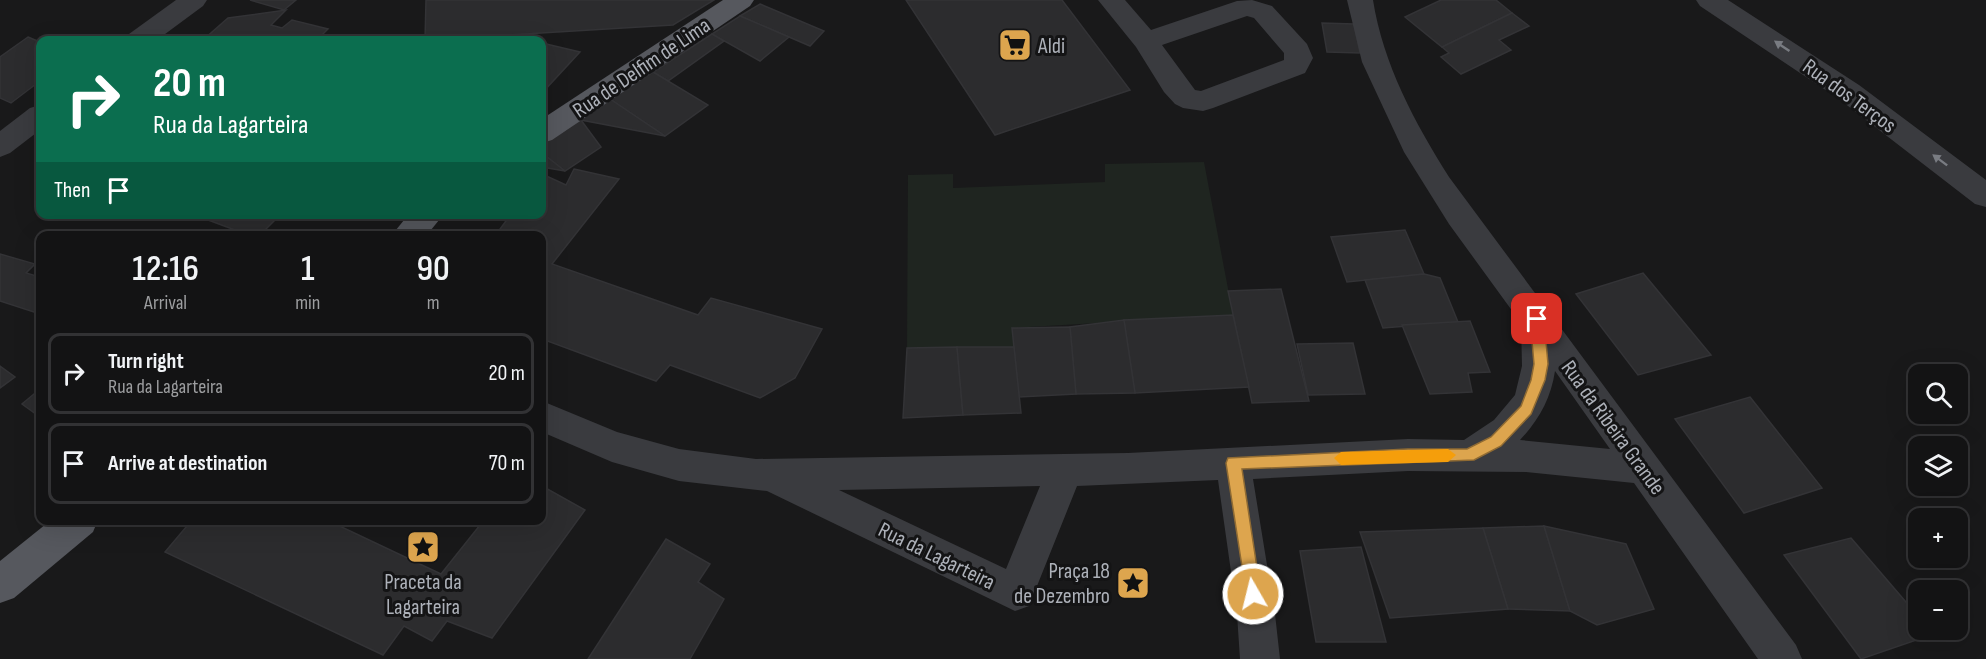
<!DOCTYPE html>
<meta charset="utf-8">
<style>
body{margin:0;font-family:"Sofia Sans Condensed",sans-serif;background:#202022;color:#f1f3f6;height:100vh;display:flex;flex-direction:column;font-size:22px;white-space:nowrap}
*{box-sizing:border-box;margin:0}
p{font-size:20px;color:#9d9ea0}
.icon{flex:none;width:33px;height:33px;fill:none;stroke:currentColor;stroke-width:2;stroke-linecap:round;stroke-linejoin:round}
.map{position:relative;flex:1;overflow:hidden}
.drawer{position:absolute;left:36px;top:231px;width:510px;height:294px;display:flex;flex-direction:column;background:#131314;border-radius:12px;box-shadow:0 6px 24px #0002,0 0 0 2px #323234}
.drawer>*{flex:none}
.banner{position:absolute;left:36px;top:36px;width:510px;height:183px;border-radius:12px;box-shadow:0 6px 24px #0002,0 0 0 2px #323234;background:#0b6e4f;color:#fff;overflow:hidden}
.tools{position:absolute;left:1908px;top:364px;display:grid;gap:12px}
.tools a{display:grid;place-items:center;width:60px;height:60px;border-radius:12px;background:#131314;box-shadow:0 6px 24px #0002,0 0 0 2px #323234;font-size:30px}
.pin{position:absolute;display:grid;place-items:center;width:51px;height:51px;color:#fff;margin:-26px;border-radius:12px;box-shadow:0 3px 9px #0006}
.me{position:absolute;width:66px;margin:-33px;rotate:352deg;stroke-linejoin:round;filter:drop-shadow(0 0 4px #0008)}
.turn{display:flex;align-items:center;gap:21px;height:126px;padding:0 18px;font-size:27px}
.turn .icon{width:78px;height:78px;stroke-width:2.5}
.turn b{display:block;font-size:42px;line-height:51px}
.then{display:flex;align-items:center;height:57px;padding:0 18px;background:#0003;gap:12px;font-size:22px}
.eta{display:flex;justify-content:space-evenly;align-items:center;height:102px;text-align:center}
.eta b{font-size:36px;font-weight:600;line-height:42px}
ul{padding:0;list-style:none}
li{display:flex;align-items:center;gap:18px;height:81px;margin:0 12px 9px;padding:0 6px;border:3px solid #323234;border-radius:12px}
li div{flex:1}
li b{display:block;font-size:22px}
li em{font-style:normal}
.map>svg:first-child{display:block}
.green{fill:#1f2520}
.building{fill:#2c2c2e;stroke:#333336;stroke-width:1.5}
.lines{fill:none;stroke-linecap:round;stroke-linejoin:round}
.minor{fill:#3a3b3f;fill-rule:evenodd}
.major{fill:#56585e;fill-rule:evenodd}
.oneway{fill:#797c82}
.route{fill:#dda54e;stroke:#906b33;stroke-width:1.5}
.slow{fill:#f59e0b}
.labels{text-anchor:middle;stroke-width:6;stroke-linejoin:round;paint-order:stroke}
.poi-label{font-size:22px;fill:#adb1b9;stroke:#141415;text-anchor:start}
.street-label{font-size:22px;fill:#adb1b9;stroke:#141415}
</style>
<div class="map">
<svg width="1986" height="659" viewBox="0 0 1986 659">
<rect width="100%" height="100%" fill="#19191a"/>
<!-- green -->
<polygon class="green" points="1204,162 1233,315 1013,328 1014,347 907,348 908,175 953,174 953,188 1105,182 1105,164"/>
<!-- building -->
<g class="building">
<polygon points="250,0 296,0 284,10"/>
<polygon points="426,0 714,0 673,25 425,40"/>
<polygon points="906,0 1062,0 1130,90 995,135"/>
<polygon points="1441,0 1496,0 1512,13 1442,47 1405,17"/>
<polygon points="760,4 824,31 810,46 740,16"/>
<polygon points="286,10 271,25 282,28 292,20 328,29 317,40 203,40 228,18"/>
<polygon points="1512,13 1529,26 1499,40 1511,50 1461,74 1441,57 1449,53 1442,47"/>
<polygon points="740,16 789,37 760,61 712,34"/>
<polygon points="1322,23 1354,24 1360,53 1327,52"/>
<polygon points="712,34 724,41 668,81 653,72"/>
<polygon points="28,37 40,42 40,81 11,103 0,98 0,57"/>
<polygon points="542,43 580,52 542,93"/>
<polygon points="653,72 708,105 665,136 610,99"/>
<polygon points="610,99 665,136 581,120"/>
<polygon points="581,120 601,147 565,171 542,153 542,144"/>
<polygon points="542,153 565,171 542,167"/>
<polygon points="574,169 619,179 552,264 698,315 711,298 822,329 795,378 760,398 670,365 656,381 542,339 542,236 495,236 511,214 542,214 542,174 566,185"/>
<polygon points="192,214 281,214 259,236 251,236"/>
<polygon points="1405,230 1424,274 1347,282 1331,237"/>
<polygon points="0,254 35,264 26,273 40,277 40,314 0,301"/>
<polygon points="1643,273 1711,355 1638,375 1576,294"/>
<polygon points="1424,274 1440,278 1458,322 1383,328 1365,280"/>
<polygon points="1281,289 1309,401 1252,403 1228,291"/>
<polygon points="1233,315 1249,387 1135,393 1124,320"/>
<polygon points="1124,320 1135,393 1076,394 1070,327"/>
<polygon points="1470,321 1490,372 1468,373 1472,392 1430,394 1402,325"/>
<polygon points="1070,327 1076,394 1019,397 1012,328"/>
<polygon points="1353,343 1365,394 1308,395 1297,344"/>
<polygon points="957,347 963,415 903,418 907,348"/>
<polygon points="957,347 1014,347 1021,413 963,415"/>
<polygon points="0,366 15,377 0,388"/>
<polygon points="40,389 40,417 22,404"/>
<polygon points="1750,397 1822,488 1744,513 1675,419"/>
<polygon points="542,486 585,510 492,638 447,621 432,641 404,626 383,655 165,552 192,520 327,520 441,574 484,520 542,520"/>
<polygon points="1544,526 1570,611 1508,609 1483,528"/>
<polygon points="1544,526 1626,544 1654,609 1597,625 1570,611"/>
<polygon points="1483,528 1508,609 1390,618 1360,532"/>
<polygon points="1851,538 1918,616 1918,630 1930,630 1934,634 1861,659 1784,555"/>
<polygon points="666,539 710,564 698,582 724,599 690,659 588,659"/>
<polygon points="1361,547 1386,642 1316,642 1300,551"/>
</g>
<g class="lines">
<!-- minor -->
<g class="minor">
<polygon points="176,0 207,0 203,6 157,40 126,40 129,34"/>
<path d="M1098,0h27l26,30 86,-29 15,-1 20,6 35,38 6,14 -8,15 -92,35 -10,3 -20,-3 -8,-4 -11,-12 -28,-45zM1247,16l7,2 30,35v7l-83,31 -6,-1 -33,-45z"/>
<path d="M1347,0h26c10,64 42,123 76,177l347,468 6,14h-44l-124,-176 -108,-11 -118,-1 -155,8 22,135 5,45h-40l-3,-45 -19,-134 -141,6 -48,120 -14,5 -248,-120 -88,-10 -67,-19 -70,-30v-31l75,31 62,17 77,10 372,-6 280,-14 56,1 30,-20 21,-25 7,-29 -1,-43 -72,-99 -45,-72 -42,-90zM1555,371l55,78 -90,-9c19,-20 31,-42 35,-69zM1040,486l-34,83 -167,-79z"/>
<polygon points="1696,0 1728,0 1859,85 1986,180 1986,207 1975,204 1839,99 1700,6"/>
<polygon points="40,105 40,130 10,153 0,157 0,131 30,108"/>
</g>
<!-- major -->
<g class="major">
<polygon points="723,0 754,0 750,6 552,140 542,143 542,119"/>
<polygon points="409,214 444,214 426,236 391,236"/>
<polygon points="51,520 98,520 93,532 14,598 0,603 0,561"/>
</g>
</g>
<!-- one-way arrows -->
<defs><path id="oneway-solid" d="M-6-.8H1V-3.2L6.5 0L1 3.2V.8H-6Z" transform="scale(1.5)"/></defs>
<g class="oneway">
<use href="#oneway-solid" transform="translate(1782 46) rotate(-146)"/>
<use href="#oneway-solid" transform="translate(1940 160) rotate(-143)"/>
</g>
<!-- route -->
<polygon class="route" points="1537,314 1544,319 1548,364 1545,380 1531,414 1501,446 1474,460 1242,469 1261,594 1259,599 1253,601 1247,599 1226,463 1228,458 1408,449 1467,449 1491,437 1521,406 1531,380 1534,364 1530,319"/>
<!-- slow -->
<polygon class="slow" points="1448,449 1456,455 1448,462 1341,465 1334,458 1341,452"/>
<!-- icons -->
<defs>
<g id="supermarket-square" transform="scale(1.725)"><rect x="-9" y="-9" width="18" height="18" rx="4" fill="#dda54e" stroke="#141415"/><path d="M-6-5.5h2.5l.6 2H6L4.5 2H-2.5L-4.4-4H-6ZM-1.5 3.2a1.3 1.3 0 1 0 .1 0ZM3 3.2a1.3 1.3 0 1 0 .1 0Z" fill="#111"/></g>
<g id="sight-square" transform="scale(1.725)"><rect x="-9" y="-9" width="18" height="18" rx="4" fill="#dda54e" stroke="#141415"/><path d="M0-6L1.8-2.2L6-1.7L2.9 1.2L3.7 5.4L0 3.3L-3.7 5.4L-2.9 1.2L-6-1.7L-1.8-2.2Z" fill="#111"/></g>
</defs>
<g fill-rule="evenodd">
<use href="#supermarket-square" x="1015" y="45"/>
<use href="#sight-square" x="423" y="547"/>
<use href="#sight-square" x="1133" y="583"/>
</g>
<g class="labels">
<!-- poi labels -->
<g class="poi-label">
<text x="1038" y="53">Aldi</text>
<text x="1110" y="578" text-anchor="end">Praça 18<tspan x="1110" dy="25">de Dezembro</tspan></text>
<text x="423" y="589" text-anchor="middle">Praceta da<tspan x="423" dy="25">Lagarteira</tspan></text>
</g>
<!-- street labels -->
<g class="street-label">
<text transform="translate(641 67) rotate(-34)" y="8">Rua de Delfim de Lima</text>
<text transform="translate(1850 95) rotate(36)" y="8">Rua dos Terços</text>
<text transform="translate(1614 427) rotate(54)" y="8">Rua da Ribeira Grande</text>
<text transform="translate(937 555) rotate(26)" y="8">Rua da Lagarteira</text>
</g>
</g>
</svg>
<div class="tools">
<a><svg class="icon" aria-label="search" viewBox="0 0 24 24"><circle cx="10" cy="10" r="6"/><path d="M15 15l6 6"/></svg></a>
<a><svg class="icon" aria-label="layers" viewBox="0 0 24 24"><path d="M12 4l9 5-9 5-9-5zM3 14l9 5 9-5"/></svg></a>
<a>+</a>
<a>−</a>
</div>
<div class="pin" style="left:1537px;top:319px;background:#d93025"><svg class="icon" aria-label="arrive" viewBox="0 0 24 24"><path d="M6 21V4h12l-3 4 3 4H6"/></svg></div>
<svg class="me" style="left:1253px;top:594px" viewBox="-20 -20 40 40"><circle r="17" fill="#dda54e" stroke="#fff" stroke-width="3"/><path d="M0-11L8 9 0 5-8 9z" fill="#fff"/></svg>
<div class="banner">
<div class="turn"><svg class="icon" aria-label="right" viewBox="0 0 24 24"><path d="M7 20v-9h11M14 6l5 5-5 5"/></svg><div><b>20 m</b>Rua da Lagarteira</div></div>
<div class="then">Then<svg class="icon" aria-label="arrive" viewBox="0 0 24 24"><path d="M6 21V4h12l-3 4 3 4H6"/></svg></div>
</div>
<section class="drawer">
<div class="eta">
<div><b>12:16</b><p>Arrival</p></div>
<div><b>1</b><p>min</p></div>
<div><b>90</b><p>m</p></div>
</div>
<ul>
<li><svg class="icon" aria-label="right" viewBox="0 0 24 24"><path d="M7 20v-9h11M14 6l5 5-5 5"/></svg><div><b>Turn right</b><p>Rua da Lagarteira</p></div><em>20 m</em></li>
<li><svg class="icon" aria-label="arrive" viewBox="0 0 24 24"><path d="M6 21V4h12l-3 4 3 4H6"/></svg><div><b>Arrive at destination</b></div><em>70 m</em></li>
</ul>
</section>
</div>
